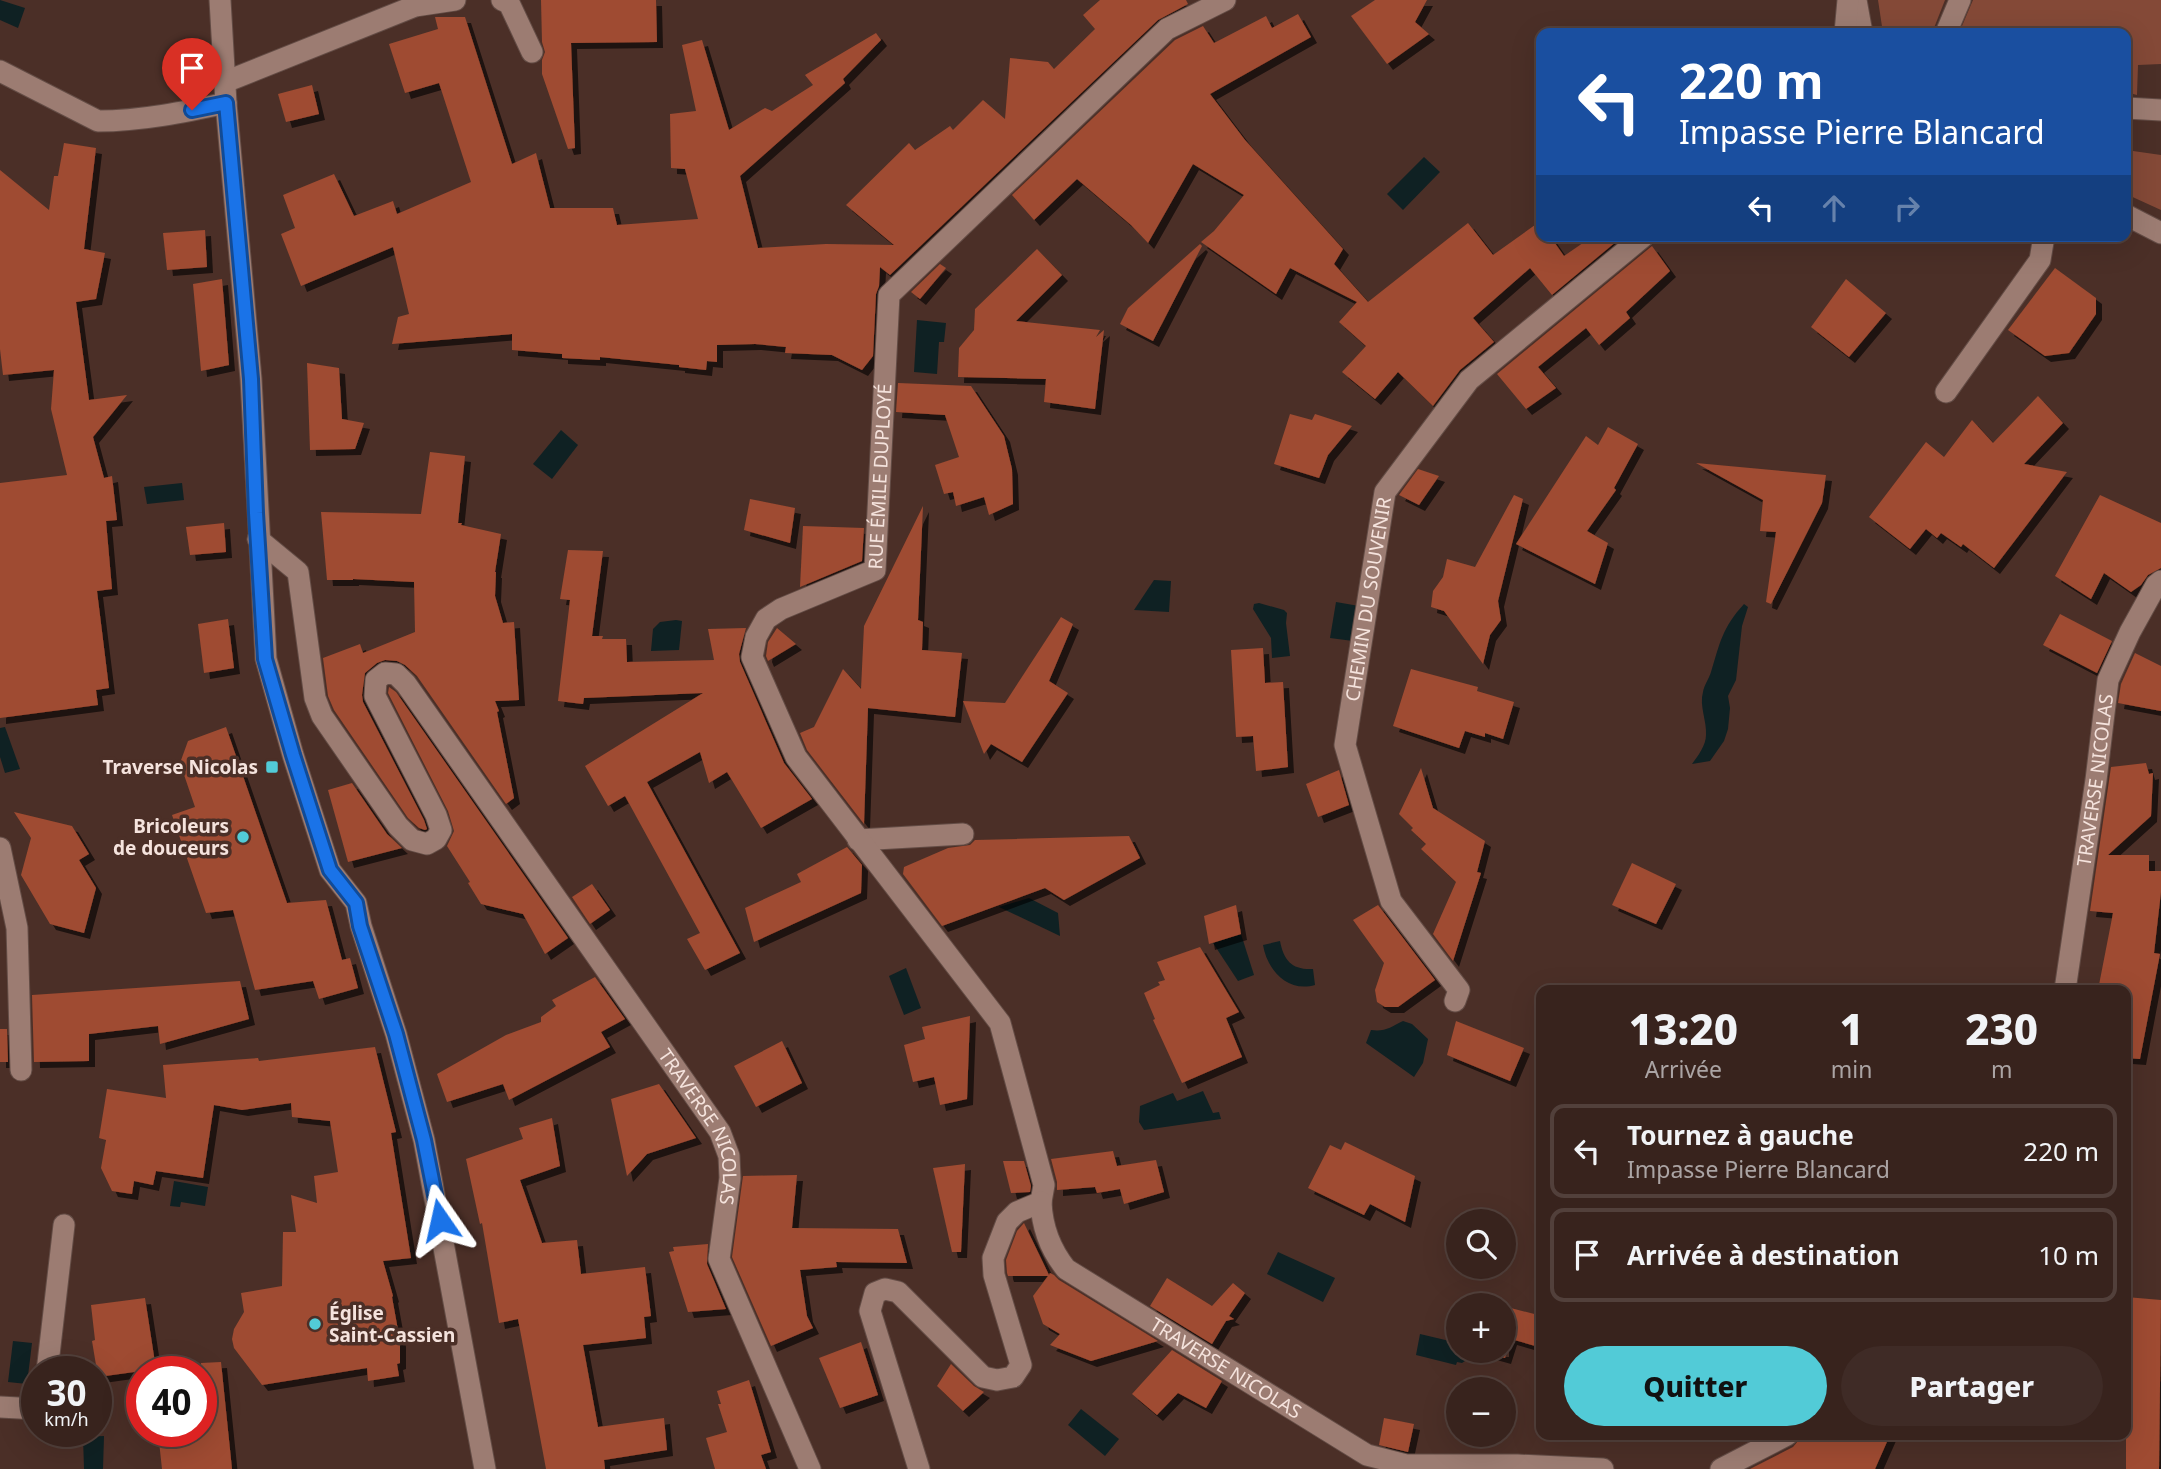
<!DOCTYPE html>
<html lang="fr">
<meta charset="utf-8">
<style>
body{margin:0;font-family:"Noto Sans",sans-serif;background:#3f2b26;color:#f1f3f6;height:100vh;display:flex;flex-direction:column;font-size:26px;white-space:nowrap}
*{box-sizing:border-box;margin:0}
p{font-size:23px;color:#aba4a4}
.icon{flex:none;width:38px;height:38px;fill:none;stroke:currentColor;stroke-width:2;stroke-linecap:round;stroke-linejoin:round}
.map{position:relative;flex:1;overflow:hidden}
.details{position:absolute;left:1536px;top:985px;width:595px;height:455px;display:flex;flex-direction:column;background:#38231d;border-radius:14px;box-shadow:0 7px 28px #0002,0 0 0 2px #52403b}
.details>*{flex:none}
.top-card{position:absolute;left:1536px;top:28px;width:595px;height:214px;border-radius:14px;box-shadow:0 7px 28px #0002,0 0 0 2px #52403b;background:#1a4fa0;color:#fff;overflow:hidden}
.tools{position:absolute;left:1446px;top:1209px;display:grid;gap:14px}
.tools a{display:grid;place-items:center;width:70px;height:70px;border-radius:50%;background:#38231d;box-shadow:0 7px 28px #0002,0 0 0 2px #52403b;font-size:35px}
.speed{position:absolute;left:21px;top:1356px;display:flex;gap:14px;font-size:35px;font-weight:700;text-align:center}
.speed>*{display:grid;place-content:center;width:91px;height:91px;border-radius:50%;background:#38231d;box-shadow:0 7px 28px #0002,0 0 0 2px #52403b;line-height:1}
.speed small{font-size:18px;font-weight:400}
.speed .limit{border:10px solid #d22;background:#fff;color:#111}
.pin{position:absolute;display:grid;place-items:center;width:60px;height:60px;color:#fff;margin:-72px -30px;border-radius:50% 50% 50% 0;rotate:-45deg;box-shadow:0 0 7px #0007}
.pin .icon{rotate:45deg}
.me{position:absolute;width:77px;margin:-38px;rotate:349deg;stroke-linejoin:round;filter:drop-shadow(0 0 5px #0008)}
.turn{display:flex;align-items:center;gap:24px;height:147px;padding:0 28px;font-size:32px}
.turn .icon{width:91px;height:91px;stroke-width:2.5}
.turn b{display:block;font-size:49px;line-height:60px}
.lanes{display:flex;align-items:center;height:66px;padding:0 28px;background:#0003;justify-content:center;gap:35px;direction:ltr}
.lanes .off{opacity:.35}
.eta{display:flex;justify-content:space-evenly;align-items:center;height:119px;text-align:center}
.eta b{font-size:42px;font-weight:800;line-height:49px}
.button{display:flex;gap:14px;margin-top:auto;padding:14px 28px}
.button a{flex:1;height:80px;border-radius:42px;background:#52cbd7;color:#111;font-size:28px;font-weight:800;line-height:80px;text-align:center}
.button a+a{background:#3f2b26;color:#f1f3f6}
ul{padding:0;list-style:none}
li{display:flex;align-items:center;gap:21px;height:94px;margin:0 14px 10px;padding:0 14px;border:4px solid #52403b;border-radius:14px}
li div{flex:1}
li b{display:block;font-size:26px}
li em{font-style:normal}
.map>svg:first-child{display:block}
.green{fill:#844937}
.water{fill:#0f2123}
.building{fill:#9f4b31;filter:url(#shadow)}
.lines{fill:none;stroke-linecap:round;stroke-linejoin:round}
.minor-casing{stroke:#634c45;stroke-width:23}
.minor{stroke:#9c7c72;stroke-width:21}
.route-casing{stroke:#114b97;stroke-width:18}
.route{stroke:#1a73e8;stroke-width:12}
.poi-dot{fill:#52cbd7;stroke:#4b2f27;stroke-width:2.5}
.labels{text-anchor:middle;stroke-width:7;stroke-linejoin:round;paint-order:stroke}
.street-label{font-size:19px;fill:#f5e3dd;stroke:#4b2f27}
.poi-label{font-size:19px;font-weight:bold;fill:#f5e3dd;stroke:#4b2f27;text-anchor:end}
</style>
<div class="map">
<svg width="2161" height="1469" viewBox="0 0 2161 1469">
<defs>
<filter id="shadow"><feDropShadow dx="6" dy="6" stdDeviation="0" flood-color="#0009"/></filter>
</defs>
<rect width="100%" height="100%" fill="#4b2f27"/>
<!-- green -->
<g class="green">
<polygon points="1878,0 1945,0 1932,33 1883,33"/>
<polygon points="1973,0 2161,0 2161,64 2138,65 2137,95 2126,92 2126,33 1959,33"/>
<polygon points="2126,150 2161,155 2161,210 2126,194"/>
</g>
<!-- water -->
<g class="water">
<polygon points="0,0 25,8 18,28 0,20"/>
<polygon points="1424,157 1440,172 1403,210 1387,194"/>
<polygon points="917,320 946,323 944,342 939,342 937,374 914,372"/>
<polygon points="561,430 578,445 552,479 533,464"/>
<polygon points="182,483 184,500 147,504 144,487"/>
<polygon points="1154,580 1171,581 1169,612 1134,610"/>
<polygon points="1336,602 1359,606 1353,641 1330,638"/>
<polygon points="1259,603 1284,610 1287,613 1286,623 1290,656 1272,658 1271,638 1253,609 1254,604"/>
<path d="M1744,604l4,3 -6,19 -6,54 -8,16 2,12 -2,21 -4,12 -14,20 -18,3c6,-8 14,-19 14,-29 1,-14 -7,-29 -3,-43 1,-7 6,-13 8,-20 9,-29 11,-44 33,-68z"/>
<polygon points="676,620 682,621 679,650 651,651 653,629 660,622"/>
<polygon points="5,727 20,769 5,773 0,757 0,728"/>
<polygon points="1029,898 1058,913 1060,936 999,907"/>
<polygon points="1241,934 1254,975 1238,981 1213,943"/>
<path d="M1280,941c4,20 12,29 33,28l2,16c-27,8 -48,-15 -52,-40z"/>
<polygon points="906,968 921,1008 904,1015 889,976"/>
<path d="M1403,1021l9,3 16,15 -5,24 -9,14 -48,-34 5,-13c14,2 20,-3 32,-9z"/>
<polygon points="1203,1091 1213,1113 1219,1112 1221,1119 1144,1130 1139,1122 1140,1106 1173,1093 1177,1101"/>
<polygon points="174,1181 208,1187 205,1206 181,1202 180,1207 170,1206"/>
<polygon points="1278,1252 1335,1278 1323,1302 1267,1274"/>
<polygon points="1420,1334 1458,1343 1458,1351 1468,1351 1468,1359 1462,1363 1457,1362 1456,1365 1416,1355"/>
<polygon points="13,1341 32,1343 27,1384 8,1382"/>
<polygon points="1081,1409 1119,1439 1105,1456 1068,1425"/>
<polygon points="104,1436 103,1469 84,1469 83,1437"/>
</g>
<!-- building -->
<g class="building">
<polygon points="541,0 656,0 657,42 571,43 575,148 568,149 542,74 542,60 545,52 542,42"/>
<polygon points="1100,0 1186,0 1188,4 1158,20 890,275 880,267 879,286 876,294 873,356 862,370 832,355 785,353 786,347 755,344 717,345 717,362 707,361 706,370 679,367 679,365 600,357 600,360 562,358 562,354 512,350 512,334 392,344 398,317 409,314 393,247 301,286 281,234 295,228 283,195 334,174 354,216 393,201 397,214 471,182 439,83 405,93 389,44 438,29 435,17 465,17 512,164 536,153 550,208 613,208 617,225 698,219 685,169 671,168 670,114 696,111 682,45 702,40 729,130 765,108 772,111 813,85 805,75 876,33 881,40 843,79 845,83 740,176 758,248 826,244 894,245 846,205 909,143 915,150 950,126 953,130 983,100 1005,119 1010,58 1048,62 1054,69 1095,29 1083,15"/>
<polygon points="1375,0 1427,0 1415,22 1429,34 1387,64 1351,16"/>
<polygon points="1298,14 1311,37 1210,94 1245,140 1343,249 1334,264 1368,302 1468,223 1493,255 1542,220 1542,236 1550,236 1564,256 1593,236 1623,236 1552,295 1530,268 1473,318 1494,342 1460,370 1433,406 1398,372 1375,399 1342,372 1366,346 1339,322 1357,302 1290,268 1276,294 1201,242 1214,231 1244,195 1193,164 1148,243 1131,225 1077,179 1034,220 1012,195 1175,40 1203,26 1214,43 1266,16 1272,28"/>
<polygon points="312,85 319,114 286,122 278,94"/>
<polygon points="64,143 96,148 84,249 105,253 96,299 76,302 89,400 127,395 93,437 104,478 112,476 117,520 106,521 112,589 97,591 109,688 96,690 98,705 0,718 0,483 67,475 51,409 54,370 3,375 0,349 0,170 49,210 54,176 58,176"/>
<polygon points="205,230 207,267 167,270 163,233"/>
<polygon points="1200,244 1202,246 1153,341 1120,324 1128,308"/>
<polygon points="1652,246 1670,271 1626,312 1630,318 1599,345 1586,328 1538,367 1556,388 1526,409 1497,374"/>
<polygon points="1037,249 1062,275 1016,321 1100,330 1096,337 1104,330 1095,409 1044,402 1046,379 958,377 959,348 974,330 975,309"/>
<polygon points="940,264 946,268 920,299 911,292"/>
<polygon points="2055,268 2096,298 2096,314 2069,353 2045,356 2008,330"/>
<polygon points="222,279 229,365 201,371 193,284"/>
<polygon points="1846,279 1886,313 1849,357 1811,327"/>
<polygon points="307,363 339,368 342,419 364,423 355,449 310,450"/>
<polygon points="898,383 971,386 1004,436 1012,469 1013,504 989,515 984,497 956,506 953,492 944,494 935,465 959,457 945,415 896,412"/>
<polygon points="2038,396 2063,423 2024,464 2067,472 1994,568 1963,544 1961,547 1941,533 1937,538 1926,529 1910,549 1869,517 1926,442 1944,457 1972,420 1993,443"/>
<polygon points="1290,414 1312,420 1315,414 1352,426 1328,455 1319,478 1274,464"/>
<polygon points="1608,427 1638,444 1614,488 1616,490 1587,531 1608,543 1595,584 1516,544 1586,436 1598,445"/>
<polygon points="430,452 465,456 458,523 462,523 461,525 501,534 495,572 496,572 495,596 503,623 514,622 519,700 495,701 499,711 497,712 514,798 506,804 417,676 405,665 397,661 385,660 377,663 365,673 362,695 363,702 424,820 427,829 425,830 419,828 408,818 334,710 328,696 323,658 360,644 363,653 415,632 414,582 353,579 353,580 327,580 321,512 421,514"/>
<polygon points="1696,463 1826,475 1822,503 1771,604 1766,602 1776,532 1760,531 1763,500"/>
<polygon points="1418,469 1439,476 1419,505 1399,495"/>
<polygon points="1514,495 1523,499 1498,601 1501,620 1490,635 1483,664 1444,611 1431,607 1433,591 1443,577 1447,559 1475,567"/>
<polygon points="2100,495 2161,523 2161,568 2148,575 2141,585 2131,592 2104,573 2091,599 2055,576"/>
<polygon points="750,499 795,508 790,543 744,530"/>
<polygon points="923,506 918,620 923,622 922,650 962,653 955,717 868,708 864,824 807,750 800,733 814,727 843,669 861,689 864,626"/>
<polygon points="224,523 226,552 190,555 186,527"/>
<polygon points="803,526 864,528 862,561 800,587"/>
<polygon points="568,550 603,551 592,636 603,636 602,639 626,639 627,662 714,660 708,629 746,628 739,654 740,662 784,763 812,799 761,828 727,772 709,783 700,752 647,782 740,953 705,970 687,939 700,933 625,796 608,806 585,766 703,693 584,698 583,704 558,701 570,600 560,599"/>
<polygon points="2060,614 2112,641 2097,673 2043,645"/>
<polygon points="1061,617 1073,624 1049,681 1068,693 1022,762 991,744 984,754 963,701 1005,703"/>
<polygon points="228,619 234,668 204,673 198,624"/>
<polygon points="777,628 796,644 768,661 766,656 768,642"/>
<polygon points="1263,648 1265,683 1283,682 1288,767 1256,771 1253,736 1236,737 1231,650"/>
<polygon points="2135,653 2161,666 2161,711 2118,703 2121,684"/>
<polygon points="1411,669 1478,687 1477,691 1514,702 1503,739 1485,733 1485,737 1465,731 1459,748 1393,726"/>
<polygon points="389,687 396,692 568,938 545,954 523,914 481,904 468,883 470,882 447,846 454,831 448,811 388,693"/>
<polygon points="226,727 287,903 326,900 342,960 350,958 358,988 319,999 313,981 255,990 233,910 206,913 172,815 195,807 180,763 188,741"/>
<polygon points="2146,763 2149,774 2153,773 2151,816 2108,855 2149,855 2149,871 2161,871 2161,892 2154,953 2160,954 2140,1059 2126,1058 2126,990 2098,990 2113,913 2090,911 2111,767"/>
<polygon points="1421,768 1433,808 1485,841 1477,872 1481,873 1453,961 1433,934 1456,882 1421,849 1426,844 1411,830 1413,828 1399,814"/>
<polygon points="1339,770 1349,805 1318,817 1306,784"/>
<polygon points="352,783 387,834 402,848 348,862 328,790"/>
<polygon points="14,812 72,826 89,854 79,860 96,888 84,933 50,924 21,875 31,838"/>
<polygon points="1129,836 1140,858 1064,900 1045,888 942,926 903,874 904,867 948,848 970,845 975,840"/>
<polygon points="847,847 862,865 861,893 754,942 745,908 801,882 797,874"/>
<polygon points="1632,863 1676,884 1656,924 1612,905"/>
<polygon points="592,884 610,910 590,924 572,897"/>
<polygon points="1236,905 1241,934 1209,944 1204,916"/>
<polygon points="1378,905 1435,980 1398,1007 1385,1007 1377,1002 1375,990 1384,963 1353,920"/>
<polygon points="1200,947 1239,1012 1226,1018 1242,1057 1182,1083 1153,1020 1155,1019 1144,993 1160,985 1158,982 1165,980 1157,962"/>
<polygon points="595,977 625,1019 601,1032 610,1047 509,1100 503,1084 447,1102 437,1074 506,1035 541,1022 541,1017 556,1006 552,1000"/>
<polygon points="240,981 249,1019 160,1044 158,1026 89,1034 89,1061 34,1062 32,995"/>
<polygon points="970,1016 967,1099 940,1105 934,1077 913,1082 904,1045 925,1039 922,1027"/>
<polygon points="1456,1021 1524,1048 1510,1081 1447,1055"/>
<polygon points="0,1029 7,1029 8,1062 0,1062"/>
<polygon points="782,1041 802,1083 756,1107 734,1066"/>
<polygon points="375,1047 396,1132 391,1133 411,1258 383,1261 393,1296 392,1297 400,1341 400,1363 397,1364 399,1376 368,1381 367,1368 262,1385 234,1348 232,1339 234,1329 244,1312 241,1293 282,1286 283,1232 296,1232 291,1195 317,1203 314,1176 338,1172 330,1121 292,1117 291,1103 242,1110 214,1105 203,1178 156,1171 153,1185 134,1181 132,1194 112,1191 101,1168 106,1140 99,1138 107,1089 166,1098 163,1065 258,1058 259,1061"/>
<polygon points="659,1084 696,1138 647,1154 627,1176 611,1099"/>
<polygon points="552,1118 560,1166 520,1180 542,1243 577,1240 581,1274 645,1267 651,1316 644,1317 646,1338 583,1345 598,1427 664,1418 667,1450 604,1460 605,1469 546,1469 518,1319 499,1323 482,1223 480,1224 466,1159 523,1139 519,1128"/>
<polygon points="1345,1142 1415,1176 1405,1222 1370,1204 1364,1215 1308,1188 1330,1145 1341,1150"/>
<polygon points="1113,1151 1117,1166 1156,1160 1164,1192 1124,1204 1120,1189 1097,1193 1095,1187 1057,1190 1057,1182 1051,1159"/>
<polygon points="1003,1161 1024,1161 1031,1186 1030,1192 1011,1193"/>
<polygon points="965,1164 961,1252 952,1252 933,1168"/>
<polygon points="797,1175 792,1228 898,1229 907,1263 836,1262 837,1267 800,1270 807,1316 813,1328 771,1346 732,1257 743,1176"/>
<polygon points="1024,1223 1049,1275 1050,1273 1054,1275 1059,1280 1158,1341 1091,1361 1050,1345 1060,1334 1043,1324 1033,1296 1048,1276 1008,1276 1007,1273 1006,1260 1017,1231"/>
<polygon points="708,1244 707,1264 726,1309 688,1312 669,1252 674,1251 673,1247"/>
<polygon points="1167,1278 1212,1306 1233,1283 1245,1293 1229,1316 1234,1319 1226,1321 1212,1344 1150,1306"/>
<polygon points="2126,1297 2161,1300 2159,1469 2126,1469"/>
<polygon points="145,1298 156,1369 98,1377 92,1341 95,1340 91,1305"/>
<polygon points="1503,1306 1542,1316 1542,1348 1511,1339 1505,1358 1480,1351 1503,1351"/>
<polygon points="861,1342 878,1395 840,1408 819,1358"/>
<polygon points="1172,1350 1222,1381 1206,1408 1178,1393 1157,1415 1132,1394"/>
<polygon points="221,1362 232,1469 162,1469 158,1432 201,1432 201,1363"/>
<polygon points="951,1364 974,1386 984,1392 963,1411 937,1386"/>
<polygon points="749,1380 771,1452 761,1455 766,1469 715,1469 706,1438 727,1432 718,1404 721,1404 717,1391"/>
<polygon points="1384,1418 1414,1424 1408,1452 1379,1445"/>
<polygon points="1810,1435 1890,1435 1875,1469 1750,1469 1793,1447 1798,1441"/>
</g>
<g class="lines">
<!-- minor casing -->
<g class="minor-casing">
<g id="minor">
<polyline points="220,0 226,103 251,379 266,659 293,755 330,870 356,903 361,926 396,1034 424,1140 485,1469"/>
<polyline points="502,0 509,3 532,52"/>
<polyline points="1856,0 1862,33"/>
<polyline points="1845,33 1848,0"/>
<polyline points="1946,33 1960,0"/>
<path d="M0,71l98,50c43,0 87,-9 128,-18"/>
<polyline points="225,82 415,6 455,0"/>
<polyline points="2126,108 2161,110"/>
<polyline points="2126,215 2161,233"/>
<polyline points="1946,392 2040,260 2044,236"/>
<path id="s1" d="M258,539l40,33 17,126 7,18 76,110 14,14 15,4 9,-5 5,-9 -5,-15 -61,-119 1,-16 9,-7 11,1 10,10 314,448 9,24 1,22 -11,81 91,210"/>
<polyline points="858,840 963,834"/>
<polyline points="0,848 17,928 21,1070"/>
<path id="s2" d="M2065,990l31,-210 12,-100 22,-48 26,-47 5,-4"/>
<path id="s3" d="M1455,1001l4,-11 -68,-89 -46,-156 40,-253 84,-112 175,-144"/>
<path id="s4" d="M1041,1202l3,-17 -44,-162 -204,-266 -44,-100 4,-20 10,-18 15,-10 94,-39 14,-275 278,-266 58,-29"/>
<polyline points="47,1372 64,1225"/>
<polyline points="0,1407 37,1409"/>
<path id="s5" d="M919,1469l-49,-158 5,-18 10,-4 13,3 85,85 14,3 16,-3 8,-12 -27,-90 -1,-17 14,-36 10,-10 24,-10c1,25 9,47 25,67l301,186 39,10h111l86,4"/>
<polyline points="1721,1469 1787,1435"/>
</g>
</g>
<!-- minor -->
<use href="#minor" class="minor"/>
</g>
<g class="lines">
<!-- route casing -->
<g class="route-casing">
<polyline id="route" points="192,110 226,103 251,379 256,513 265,659 293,755 330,870 356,903 360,926 396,1034 424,1140 440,1220"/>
</g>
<!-- route -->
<use href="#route" class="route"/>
</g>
<!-- markers -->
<g class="poi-dot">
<rect x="265" y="760" width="14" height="14" rx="3.5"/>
<circle cx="243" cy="837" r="7"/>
<circle cx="315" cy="1324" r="7"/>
</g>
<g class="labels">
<!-- street labels -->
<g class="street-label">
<text dy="7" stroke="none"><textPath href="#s4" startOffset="884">RUE ÉMILE DUPLOYÉ</textPath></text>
<text dy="7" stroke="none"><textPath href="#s3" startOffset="434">CHEMIN DU SOUVENIR</textPath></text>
<text dy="7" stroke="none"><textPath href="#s2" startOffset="212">TRAVERSE NICOLAS</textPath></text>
<text dy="7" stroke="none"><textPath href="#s1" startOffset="1125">TRAVERSE NICOLAS</textPath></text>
<text dy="7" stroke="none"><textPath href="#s5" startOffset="824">TRAVERSE NICOLAS</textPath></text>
</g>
<!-- poi labels -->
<g class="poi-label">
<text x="258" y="774">Traverse Nicolas</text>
<text x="229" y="833">Bricoleurs<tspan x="229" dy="22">de douceurs</tspan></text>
<text x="329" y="1320" text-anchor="start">Église<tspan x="329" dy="22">Saint-Cassien</tspan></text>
</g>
</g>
</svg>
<div class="tools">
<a><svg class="icon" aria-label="search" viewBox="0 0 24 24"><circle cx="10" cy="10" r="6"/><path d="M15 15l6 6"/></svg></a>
<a>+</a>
<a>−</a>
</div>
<div class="speed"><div>30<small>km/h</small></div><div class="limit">40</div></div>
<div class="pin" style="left:192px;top:110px;background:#d93025"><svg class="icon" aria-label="arrive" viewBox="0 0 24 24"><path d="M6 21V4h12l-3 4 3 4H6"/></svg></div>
<svg class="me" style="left:440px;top:1220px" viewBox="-20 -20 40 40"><path d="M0-17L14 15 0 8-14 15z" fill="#1a73e8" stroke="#fff" stroke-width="4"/></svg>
<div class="top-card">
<div class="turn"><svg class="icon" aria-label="left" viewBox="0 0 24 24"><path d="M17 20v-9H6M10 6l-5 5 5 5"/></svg><div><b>220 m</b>Impasse Pierre Blancard</div></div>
<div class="lanes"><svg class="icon" aria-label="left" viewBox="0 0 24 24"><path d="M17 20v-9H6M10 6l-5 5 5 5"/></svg><svg class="icon off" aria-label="ahead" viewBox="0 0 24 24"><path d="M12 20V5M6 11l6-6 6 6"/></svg><svg class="icon off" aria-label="right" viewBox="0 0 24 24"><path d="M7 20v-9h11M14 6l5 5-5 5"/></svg></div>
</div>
<section class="details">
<div class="eta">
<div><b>13:20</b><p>Arrivée</p></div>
<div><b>1</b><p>min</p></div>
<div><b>230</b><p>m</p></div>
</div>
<ul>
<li><svg class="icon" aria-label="left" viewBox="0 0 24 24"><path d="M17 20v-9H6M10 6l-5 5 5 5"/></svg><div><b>Tournez à gauche</b><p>Impasse Pierre Blancard</p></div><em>220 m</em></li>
<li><svg class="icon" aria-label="arrive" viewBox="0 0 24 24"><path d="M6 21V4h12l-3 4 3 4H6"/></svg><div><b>Arrivée à destination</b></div><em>10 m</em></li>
</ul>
<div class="button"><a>Quitter</a><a>Partager</a></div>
</section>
</div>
